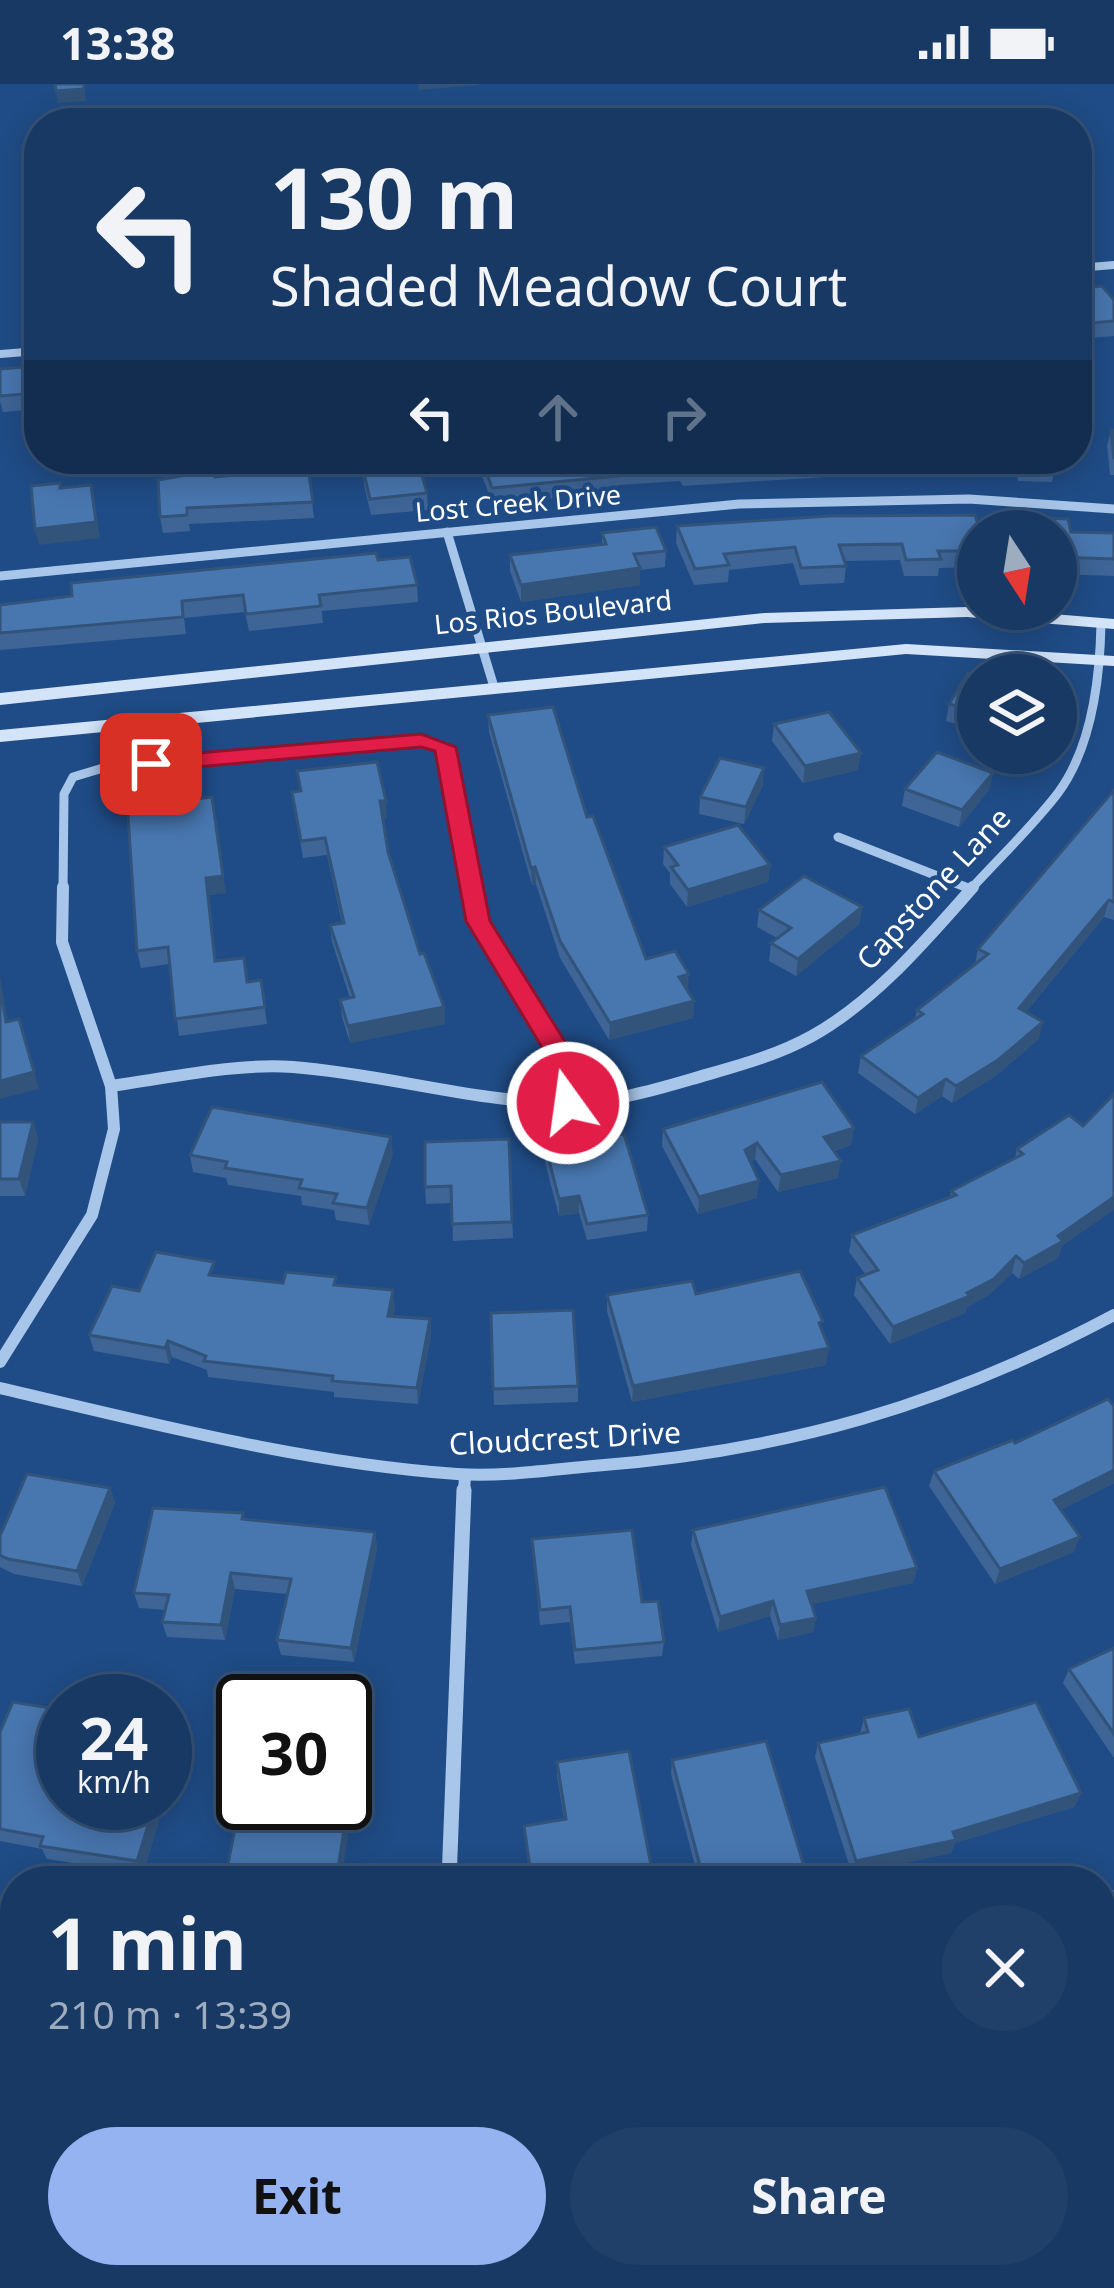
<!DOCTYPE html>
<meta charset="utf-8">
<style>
body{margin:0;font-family:"Noto Sans",sans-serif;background:#20406a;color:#f1f3f6;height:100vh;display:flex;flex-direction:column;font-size:45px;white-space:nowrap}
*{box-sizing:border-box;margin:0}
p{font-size:39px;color:#9eacbf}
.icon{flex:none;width:66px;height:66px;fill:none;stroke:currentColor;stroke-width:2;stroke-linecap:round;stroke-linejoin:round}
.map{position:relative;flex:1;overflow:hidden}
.drawer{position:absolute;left:0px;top:1782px;width:1116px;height:423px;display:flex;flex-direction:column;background:#173964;border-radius:48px 48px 0 0;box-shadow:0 6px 30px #0003,0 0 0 3px #365378}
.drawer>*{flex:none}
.top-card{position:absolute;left:24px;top:24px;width:1068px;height:366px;border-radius:48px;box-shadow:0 6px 30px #0003,0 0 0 3px #365378;background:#173964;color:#f1f3f6;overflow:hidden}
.needle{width:78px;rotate:168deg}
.controls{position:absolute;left:957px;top:426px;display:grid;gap:24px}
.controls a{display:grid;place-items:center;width:120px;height:120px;border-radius:50%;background:#173964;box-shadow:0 6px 30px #0003,0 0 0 3px #365378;font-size:60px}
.speed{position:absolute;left:36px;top:1590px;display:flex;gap:24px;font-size:60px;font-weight:700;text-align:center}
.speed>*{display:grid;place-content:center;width:156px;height:156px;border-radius:50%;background:#173964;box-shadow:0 6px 30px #0003,0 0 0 3px #365378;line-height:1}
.speed small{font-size:30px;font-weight:400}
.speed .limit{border:6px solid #111;border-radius:18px;background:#fff;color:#111}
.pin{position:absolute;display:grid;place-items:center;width:102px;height:102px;color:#fff;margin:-51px;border-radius:24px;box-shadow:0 6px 18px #0006}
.me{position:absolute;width:132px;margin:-66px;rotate:346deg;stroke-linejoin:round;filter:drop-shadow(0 0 9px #0008)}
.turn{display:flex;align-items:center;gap:42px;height:252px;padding:0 48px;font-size:54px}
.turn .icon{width:156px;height:156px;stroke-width:2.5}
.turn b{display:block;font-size:84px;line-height:102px}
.lanes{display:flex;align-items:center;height:114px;padding:0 48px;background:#0003;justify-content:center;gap:60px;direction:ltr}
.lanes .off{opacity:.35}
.round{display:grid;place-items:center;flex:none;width:126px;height:126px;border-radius:63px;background:#20406a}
.summary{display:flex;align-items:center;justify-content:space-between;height:204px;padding:0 48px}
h1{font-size:72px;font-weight:700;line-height:90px}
.primary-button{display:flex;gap:24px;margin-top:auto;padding:24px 48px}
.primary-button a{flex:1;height:138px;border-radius:72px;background:#95b2f1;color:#111;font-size:48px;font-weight:700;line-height:138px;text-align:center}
.primary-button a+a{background:#20406a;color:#f1f3f6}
.status{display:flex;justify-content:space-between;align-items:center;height:84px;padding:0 60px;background:#173964;direction:ltr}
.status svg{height:33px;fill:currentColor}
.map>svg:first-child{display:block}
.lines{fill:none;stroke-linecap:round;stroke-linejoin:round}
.street-far3{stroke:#a8c6ea;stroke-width:8}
.street-far2{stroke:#a8c6ea;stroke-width:9}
.street-far1{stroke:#a8c6ea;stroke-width:12}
.street{stroke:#a8c6ea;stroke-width:15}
.secondary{fill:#d3e3f8;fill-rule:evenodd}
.wall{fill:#3e6596}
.shaded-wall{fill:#32537a}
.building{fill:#4876af;stroke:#32537a;stroke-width:3}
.route{fill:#e11d48;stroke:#92132f;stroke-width:3}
.labels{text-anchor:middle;stroke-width:9;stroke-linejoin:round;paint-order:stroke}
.far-street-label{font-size:27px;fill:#fff;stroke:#1f4c86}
.street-label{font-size:30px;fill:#fff;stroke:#1f4c86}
</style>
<div class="status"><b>13:38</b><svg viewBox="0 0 49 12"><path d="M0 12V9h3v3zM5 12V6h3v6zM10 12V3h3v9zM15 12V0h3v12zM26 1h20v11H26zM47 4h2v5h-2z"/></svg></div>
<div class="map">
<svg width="1114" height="2204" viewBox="0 0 1114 2204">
<rect width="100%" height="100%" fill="#1f4c86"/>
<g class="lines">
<!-- street-far3 -->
<g class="street-far3">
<polyline points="1077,184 1114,181"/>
<polyline points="0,270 39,267"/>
</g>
<!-- street-far2 -->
<g class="street-far2">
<polyline points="447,448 494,603"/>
<polyline points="0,492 739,420 969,415 1114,425"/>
<polyline points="838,753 968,804"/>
<polyline points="63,806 64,710 73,693 103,684 421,657 445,663 472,806"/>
<path d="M970,806c29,-32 62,-63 88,-97 34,-46 42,-115 43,-170"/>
</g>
<!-- street-far1 -->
<g class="street-far1">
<polyline points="472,803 478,837 556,965 568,1019"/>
<path d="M111,1002c59,-8 122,-23 182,-19 92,7 181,35 273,36 43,0 85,-12 126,-24 41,-12 82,-22 120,-43 63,-35 114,-96 161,-149"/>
<polyline points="0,1278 92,1131 114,1045 111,1002 62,858 63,803"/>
<path d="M0,1304c151,35 302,75 457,86 45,3 91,-4 136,-8 193,-15 350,-60 521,-151"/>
<polyline points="464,1409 465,1391"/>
</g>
<!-- street -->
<g class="street">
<polyline points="449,1797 464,1406"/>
<polyline points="1101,1818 1114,1814"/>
<polyline points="0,1847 15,1851"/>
</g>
<!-- secondary -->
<g class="secondary">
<polygon points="967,523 1114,535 1114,545 967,533 765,539 0,621 0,609 765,529"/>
<polygon points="906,560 1114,572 1114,582 906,570 0,658 0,646"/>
</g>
</g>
<!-- wall -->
<g class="wall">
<polygon points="1077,205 1114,216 1114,252 1089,254 1077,240"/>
<polygon points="25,283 28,298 28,326 3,328 0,317 0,285"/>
<polygon points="1111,346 1114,346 1114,391 1110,391 1107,362"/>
<polygon points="482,375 843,376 841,392 683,402 680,397 618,401 617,408 493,420 482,392"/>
<polygon points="882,375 1015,375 1012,390 954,388 953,392 898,393 895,386 882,385"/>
<polygon points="1015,375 1054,375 1055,382 1052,398 1018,397"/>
<polygon points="308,385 314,434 189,440 190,447 163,449 160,433 215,393"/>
<polygon points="363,385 427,409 428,426 371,431 364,401"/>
<polygon points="1042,434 1071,448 1114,449 1114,492 1056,490 1056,447 1040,447"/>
<polygon points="677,442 978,447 978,483 939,484 938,492 904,492 900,476 844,477 846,482 844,499 800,501 793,479 729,486 728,498 694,501 676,459"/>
<polygon points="602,449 666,467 665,483 640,486 640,501 521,518 510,487 510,471 602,460"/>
<polygon points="378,476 417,501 418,518 322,527 323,539 249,547 245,528 184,534 186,550 0,566 0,521"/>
<polygon points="978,591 978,646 946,637 949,620"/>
<polygon points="488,631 587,733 646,875 688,907 694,917 693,934 609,956 560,874 536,800 532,801 489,648"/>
<polygon points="774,640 858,686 803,699 772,657"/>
<polygon points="993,689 989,706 959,743 902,722 905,705"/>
<polygon points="763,701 744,740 699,730 700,713"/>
<polygon points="1114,706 1114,836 1104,833 1026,928 1039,955 994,993 952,1019 942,1012 915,1030 858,989 861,972 915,935 917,926 975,880 978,865"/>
<polygon points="292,708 387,734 383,734 388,768 420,870 444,923 445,940 350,959 342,933 340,916 350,914 332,858 330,841 342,839 327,771 303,774"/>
<polygon points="196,715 226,809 209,811 216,877 248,898 261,896 267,940 179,952 170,880 141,884 137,867"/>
<polygon points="664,763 770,781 768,798 687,823 670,800 670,789 663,780"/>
<polygon points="862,823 859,840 796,892 769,877 771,859 777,854 757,843 759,826"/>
<polygon points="1069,1031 1062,1162 1058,1174 1019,1195 1012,1189 989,1211 967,1223 965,1229 890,1260 854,1211 857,1194 866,1191 849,1168 852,1151 950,1113 951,1107 1015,1074 1017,1065"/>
<polygon points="0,1038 33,1038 38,1055 25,1112 0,1112"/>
<polygon points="854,1044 851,1061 834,1067 838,1094 778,1108 755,1075 750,1078 757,1114 698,1130 662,1062 663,1045"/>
<polygon points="509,1055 513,1154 453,1157 452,1119 426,1120 425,1103"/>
<polygon points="545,1061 648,1131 647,1147 587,1156 579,1129 559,1132 545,1078"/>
<polygon points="393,1070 369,1141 336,1136 334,1126 302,1121 301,1112 228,1101 226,1094 193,1088 190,1071"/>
<polygon points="217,1192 283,1199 337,1202 395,1223 393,1232 430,1235 431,1251 418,1320 334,1313 334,1308 208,1293 207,1286 172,1273 169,1280 94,1267 89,1251 139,1207"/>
<polygon points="696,1210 822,1246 826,1281 632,1318 607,1227 607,1211"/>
<polygon points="491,1229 578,1302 578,1318 494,1321"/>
<polygon points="1015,1359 1114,1399 1061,1426 1074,1468 995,1500 929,1402 934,1387"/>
<polygon points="110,1404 115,1419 82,1502 14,1490 0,1483 0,1452"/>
<polygon points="245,1436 375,1448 377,1464 354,1578 281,1571 277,1556 288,1510 235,1505 225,1556 167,1553 162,1538 165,1526 139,1524 134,1509"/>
<polygon points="693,1446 917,1484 913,1499 811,1520 816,1534 813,1548 778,1556 770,1532 718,1548 691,1461"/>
<polygon points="532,1455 664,1558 662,1572 575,1580 570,1538 540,1541"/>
<polygon points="1114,1564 1114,1674 1063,1599 1069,1585"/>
<polygon points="864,1634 919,1653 1081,1709 1074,1723 955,1759 951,1769 852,1790 815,1673 818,1659 860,1650"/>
<polygon points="0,1648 164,1719 143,1790 47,1775 42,1765 0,1757"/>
<polygon points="672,1676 804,1782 801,1795 790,1797 699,1797 671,1690"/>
<polygon points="557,1678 654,1797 530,1797 524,1742 564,1735 557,1692"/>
<polygon points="0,1975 15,1978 15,2121 0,2117"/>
<polygon points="255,2190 379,2190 378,2197 315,2190"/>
</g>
<!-- shaded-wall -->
<g class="shaded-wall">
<polygon points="84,0 86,17 58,19 56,7"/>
<polygon points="418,0 479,0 479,1 419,6"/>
<polygon points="25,283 28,298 28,326 25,310"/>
<polygon points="91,401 100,454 39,461 35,445"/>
<polygon points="640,484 640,501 521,518 521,501"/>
<polygon points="861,669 858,686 803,699 805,682"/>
<polygon points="764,684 763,701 744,740 746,723"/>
<polygon points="993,689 989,706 959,743 962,726"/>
<polygon points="212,713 226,809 209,811 218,895 206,794"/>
<polygon points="380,717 386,717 387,734 382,734"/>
<polygon points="770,781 768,798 687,823 688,806"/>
<polygon points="535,783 536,800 532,801 531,784"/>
<polygon points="1109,816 1104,833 1015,941 1019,924"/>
<polygon points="862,823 859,840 796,892 798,875"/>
<polygon points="689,890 688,907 679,893"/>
<polygon points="0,892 11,955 6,938 0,903"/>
<polygon points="694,917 693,934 609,956 610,939"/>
<polygon points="444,923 445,940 350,959 348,942"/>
<polygon points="1043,938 1039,955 994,993 952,1019 956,1002"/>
<polygon points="24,952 39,1005 0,1015 0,997"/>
<polygon points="946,995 942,1012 915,1030 918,1014"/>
<polygon points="33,1038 38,1055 25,1112 19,1095"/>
<polygon points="854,1044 851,1061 822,1070 824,1053"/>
<polygon points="391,1053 393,1070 369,1141 367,1124"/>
<polygon points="757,1059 755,1075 743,1082 745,1066"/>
<polygon points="841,1077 838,1094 778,1108 781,1091"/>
<polygon points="759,1097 757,1114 698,1130 699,1113"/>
<polygon points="579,1112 579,1129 559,1132 559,1115"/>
<polygon points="1114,1113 1114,1126 1062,1162 1058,1174 1019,1195 1024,1179 1058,1152"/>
<polygon points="1016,1172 1012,1189 989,1211 967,1223 965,1229 890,1260 893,1243 967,1209"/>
<polygon points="393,1206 395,1223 390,1248 388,1232"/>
<polygon points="430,1235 431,1251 418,1320 417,1304"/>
<polygon points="168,1257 172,1273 169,1280 165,1264"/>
<polygon points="829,1264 826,1281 632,1318 633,1302"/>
<polygon points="1114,1386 1114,1399 1049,1432 1054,1416"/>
<polygon points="110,1404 115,1419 82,1502 77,1487"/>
<polygon points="375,1448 377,1464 354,1578 351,1564"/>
<polygon points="1080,1453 1074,1468 995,1500 1000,1485"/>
<polygon points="917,1484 913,1499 804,1522 807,1507"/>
<polygon points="231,1489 235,1505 225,1556 221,1541"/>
<polygon points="773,1517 770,1532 718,1548 720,1533"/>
<polygon points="816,1534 813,1548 778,1556 780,1541"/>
<polygon points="168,1678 173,1692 165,1717 165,1687"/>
<polygon points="353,1688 356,1702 341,1797 336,1797"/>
<polygon points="1081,1709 1074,1723 955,1759 951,1769 852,1790 856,1777"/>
<polygon points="155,1719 164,1719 143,1790 137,1777"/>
<polygon points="804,1782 801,1795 790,1797 733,1797"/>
<polygon points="1114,2039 1114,2047 1101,2051 1101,2042"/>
<polygon points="310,2190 315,2190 313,2204 308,2204"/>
</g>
<!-- building -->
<g class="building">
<polygon points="55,0 84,0 84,5 56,7"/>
<polygon points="1102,202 1114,216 1114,237 1092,239 1077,221 1077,205"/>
<polygon points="25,283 25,310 0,312 0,285"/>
<polygon points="1111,346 1114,346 1114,375"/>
<polygon points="482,375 843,375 843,376 684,386 681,380 616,385 618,392 492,404"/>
<polygon points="900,375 955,375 956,376 900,377"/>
<polygon points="1020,375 1054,375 1055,382 1021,381"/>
<polygon points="419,380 427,409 370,415 363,385"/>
<polygon points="308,385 313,418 187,424 187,431 160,433 158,396 214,386 215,393"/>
<polygon points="60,399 60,404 91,401 96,438 35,445 31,402"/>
<polygon points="975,431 980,447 978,447 978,467 938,467 941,475 906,476 902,460 839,461 846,482 801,484 795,463 724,470 729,481 695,485 677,442 829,432"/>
<polygon points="1042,434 1068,435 1071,448 1114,449 1114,475 1056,473 1056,447 1045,447"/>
<polygon points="656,443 666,467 634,470 640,484 521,501 510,471 606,460 602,449"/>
<polygon points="376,469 378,476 410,473 417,501 319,511 321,522 246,530 243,511 182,517 183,533 0,549 0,521 72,512 71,499"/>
<polygon points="968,589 978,591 978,628 949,620"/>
<polygon points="553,623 587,733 593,732 646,875 675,867 689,890 679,893 694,917 610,939 560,857 535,783 531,784 488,631"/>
<polygon points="829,628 861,669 805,682 774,640"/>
<polygon points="937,668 993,689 962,726 905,705"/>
<polygon points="720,674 764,684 746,723 700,713"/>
<polygon points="377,678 386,717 380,717 388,768 420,870 424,869 444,923 348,942 340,916 354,913 330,841 344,839 325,754 301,757 292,708 301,707 297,687"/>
<polygon points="192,694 195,715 212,713 223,792 206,794 215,877 244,874 247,898 261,896 265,923 175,935 168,863 137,867 126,702"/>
<polygon points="1114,706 1114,818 1109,816 1019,924 1043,938 998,976 956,1002 946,995 918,1014 861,972 923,930 917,926 988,870 978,865"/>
<polygon points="738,741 770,781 688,806 671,783 678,781 664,763"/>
<polygon points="804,792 862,823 798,875 771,859 791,844 759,826"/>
<polygon points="0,903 6,938 19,935 34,988 0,997"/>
<polygon points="822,998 854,1044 824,1053 841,1077 781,1091 757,1059 745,1066 759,1097 699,1113 663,1045"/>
<polygon points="1114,1010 1114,1113 1058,1152 1063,1157 1024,1179 1016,1172 994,1195 967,1209 970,1212 893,1243 857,1194 878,1186 852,1151 956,1111 951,1107 1023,1070 1017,1065 1069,1031 1083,1042"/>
<polygon points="212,1023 391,1053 367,1124 333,1119 337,1110 299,1104 302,1096 225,1084 227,1078 190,1071"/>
<polygon points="0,1038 33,1038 19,1095 0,1095"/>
<polygon points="624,1050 648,1131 587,1140 579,1112 559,1115 545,1061"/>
<polygon points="509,1055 512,1138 452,1140 451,1102 425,1103 425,1058"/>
<polygon points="156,1168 214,1178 209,1191 283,1199 286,1188 336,1193 334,1201 393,1206 388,1232 430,1235 417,1304 332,1297 333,1292 204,1277 206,1272 168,1257 165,1264 89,1251 112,1202 139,1207"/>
<polygon points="800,1187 823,1237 819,1239 829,1264 633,1302 607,1211 692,1197 696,1210"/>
<polygon points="573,1226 578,1302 493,1305 491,1229"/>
<polygon points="1108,1315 1114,1322 1114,1386 1054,1416 1080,1453 1000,1485 934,1387 1013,1356 1015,1359"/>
<polygon points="27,1390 110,1404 77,1487 8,1475 0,1471 0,1452"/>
<polygon points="885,1403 917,1484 807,1507 816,1534 780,1541 773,1517 720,1533 693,1446"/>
<polygon points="153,1424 243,1429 242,1435 375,1448 351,1564 277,1556 291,1495 231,1489 221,1541 162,1538 169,1511 134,1509"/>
<polygon points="632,1446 642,1518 658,1517 664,1558 575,1566 570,1523 540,1526 532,1455"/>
<polygon points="1114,1564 1114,1650 1069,1585"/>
<polygon points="13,1618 63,1626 63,1719 155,1719 137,1777 40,1762 43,1753 0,1745 0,1648"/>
<polygon points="1036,1618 1081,1709 953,1748 956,1756 856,1777 818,1659 868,1648 864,1634 909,1625 919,1653"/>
<polygon points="766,1657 804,1782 733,1797 704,1797 672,1676"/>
<polygon points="629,1667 654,1797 532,1797 524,1742 566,1735 557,1678"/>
<polygon points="345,1687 353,1688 336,1797 225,1795 243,1704 243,1719 345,1719"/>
<polygon points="1114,1934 1114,2039 1101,2042 1101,1937"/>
<polygon points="0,1975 15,1978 15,2113 0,2109"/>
<polygon points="255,2190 310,2190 308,2204 253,2204"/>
<rect x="435" y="2190" width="126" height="14"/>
</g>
<!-- route -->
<polygon class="route" points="421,650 456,663 490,837 569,964 581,1019 577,1026 559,1026 543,965 466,837 435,667 421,663 151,687 140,680 151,673"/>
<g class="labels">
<!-- far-street labels -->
<g class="far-street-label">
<text transform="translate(518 420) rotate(-5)" y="9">Lost Creek Drive</text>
<text transform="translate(553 529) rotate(-6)" y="9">Los Rios Boulevard</text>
</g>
<!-- street labels -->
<g class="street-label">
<text transform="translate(934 805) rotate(-47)" y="10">Capstone Lane</text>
<text transform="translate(565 1355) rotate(-3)" y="10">Cloudcrest Drive</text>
</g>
</g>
</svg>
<div class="controls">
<a><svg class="needle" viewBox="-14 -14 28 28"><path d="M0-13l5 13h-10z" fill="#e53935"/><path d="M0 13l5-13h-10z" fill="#9eacbf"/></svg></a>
<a><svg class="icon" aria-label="layers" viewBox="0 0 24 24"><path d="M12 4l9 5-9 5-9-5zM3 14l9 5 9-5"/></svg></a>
</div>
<div class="speed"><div>24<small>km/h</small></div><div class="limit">30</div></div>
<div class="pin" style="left:151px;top:680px;background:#d93025"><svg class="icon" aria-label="arrive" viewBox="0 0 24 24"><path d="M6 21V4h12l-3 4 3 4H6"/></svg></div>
<svg class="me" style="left:568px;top:1019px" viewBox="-20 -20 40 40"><circle r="17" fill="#e11d48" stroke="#fff" stroke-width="3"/><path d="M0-11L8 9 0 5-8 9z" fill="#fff"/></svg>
<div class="top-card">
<div class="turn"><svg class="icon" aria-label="left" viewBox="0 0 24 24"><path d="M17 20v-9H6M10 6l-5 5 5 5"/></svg><div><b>130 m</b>Shaded Meadow Court</div></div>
<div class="lanes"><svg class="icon" aria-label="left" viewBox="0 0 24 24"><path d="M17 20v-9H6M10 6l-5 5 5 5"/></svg><svg class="icon off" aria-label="ahead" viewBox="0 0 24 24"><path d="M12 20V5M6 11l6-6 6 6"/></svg><svg class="icon off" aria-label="right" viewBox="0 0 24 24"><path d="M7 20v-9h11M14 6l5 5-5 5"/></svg></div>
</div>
<section class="drawer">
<div class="summary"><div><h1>1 min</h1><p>210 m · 13:39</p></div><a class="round"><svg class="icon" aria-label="close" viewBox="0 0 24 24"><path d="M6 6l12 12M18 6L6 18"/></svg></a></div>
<div class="primary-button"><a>Exit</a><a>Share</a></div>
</section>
</div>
